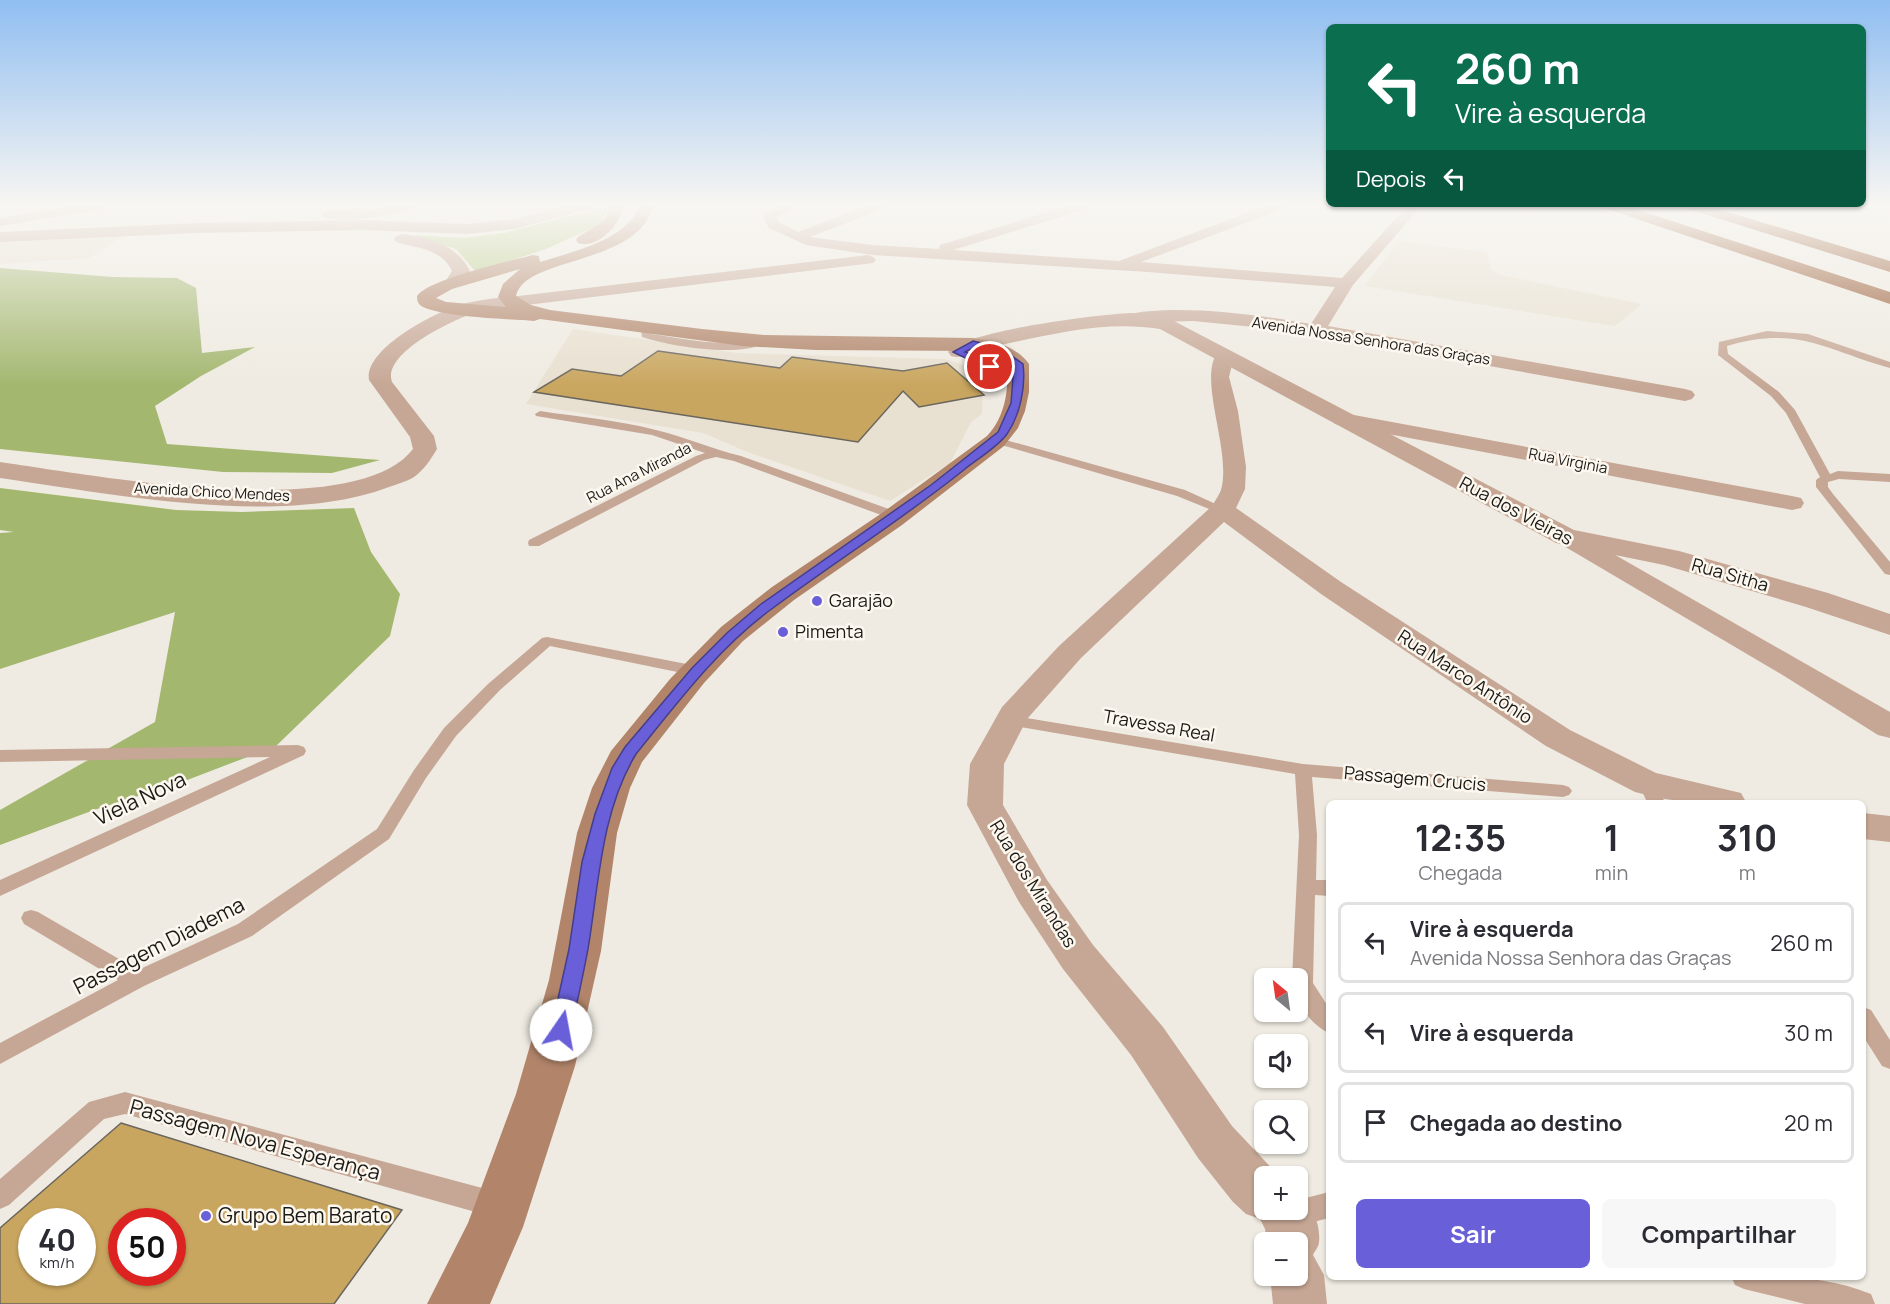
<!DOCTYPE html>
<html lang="pt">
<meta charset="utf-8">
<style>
body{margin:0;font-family:Manrope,sans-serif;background:#f7f7f7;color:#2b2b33;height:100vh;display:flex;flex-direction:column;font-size:22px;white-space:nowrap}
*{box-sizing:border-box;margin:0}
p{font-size:20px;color:#7c7c81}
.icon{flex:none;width:33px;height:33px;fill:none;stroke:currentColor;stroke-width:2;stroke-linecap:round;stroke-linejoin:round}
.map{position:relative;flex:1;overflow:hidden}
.details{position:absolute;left:1326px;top:800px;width:540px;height:480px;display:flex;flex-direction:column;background:#fff;border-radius:9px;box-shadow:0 2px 4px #0004}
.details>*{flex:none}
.hud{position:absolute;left:1326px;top:24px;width:540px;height:183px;border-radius:9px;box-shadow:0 2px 4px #0004;background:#0b6e4f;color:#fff;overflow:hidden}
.needle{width:39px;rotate:331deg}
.tools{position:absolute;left:1254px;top:968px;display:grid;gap:12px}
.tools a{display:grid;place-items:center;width:54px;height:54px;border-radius:9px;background:#fff;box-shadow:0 2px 4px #0004;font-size:30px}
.speed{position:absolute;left:18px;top:1208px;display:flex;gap:12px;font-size:30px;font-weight:700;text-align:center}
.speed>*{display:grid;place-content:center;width:78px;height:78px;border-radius:50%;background:#fff;box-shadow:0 2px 4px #0004;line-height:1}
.speed small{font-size:15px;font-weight:400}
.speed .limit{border:9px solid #d22;background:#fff;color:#111}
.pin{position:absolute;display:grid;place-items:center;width:51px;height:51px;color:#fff;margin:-26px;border:3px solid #fff;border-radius:50%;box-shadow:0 2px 6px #0007}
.me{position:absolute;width:66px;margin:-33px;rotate:12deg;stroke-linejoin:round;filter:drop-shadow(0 0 4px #0008)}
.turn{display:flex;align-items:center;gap:21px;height:126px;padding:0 30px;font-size:27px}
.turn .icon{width:78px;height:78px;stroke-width:2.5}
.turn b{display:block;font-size:42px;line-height:51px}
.then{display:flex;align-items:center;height:57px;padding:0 30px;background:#0003;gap:12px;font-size:22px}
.eta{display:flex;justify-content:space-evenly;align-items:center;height:102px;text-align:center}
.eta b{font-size:36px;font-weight:700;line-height:42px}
.action{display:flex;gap:12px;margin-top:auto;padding:12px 30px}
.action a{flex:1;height:69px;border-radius:9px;background:#685fd9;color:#fff;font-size:24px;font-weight:700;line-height:69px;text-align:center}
.action a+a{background:#f7f7f7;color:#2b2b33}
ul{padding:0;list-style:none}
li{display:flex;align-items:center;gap:18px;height:81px;margin:0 12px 9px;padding:0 18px;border:3px solid #e1e1e2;border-radius:9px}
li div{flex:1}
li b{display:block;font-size:22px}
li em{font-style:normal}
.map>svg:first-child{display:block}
.built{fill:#e8e0d0}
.green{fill:#b5ca82}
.forest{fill:#a3b76f}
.building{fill:#c9a65f;stroke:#6a665e;stroke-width:1.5;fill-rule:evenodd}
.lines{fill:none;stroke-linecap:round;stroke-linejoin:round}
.service{fill:#c6a795;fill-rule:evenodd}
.minor{fill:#c6a795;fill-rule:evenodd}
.tertiary{fill:#c6a795;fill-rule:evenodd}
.secondary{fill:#b2856a;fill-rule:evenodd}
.motorway{fill:#94562e;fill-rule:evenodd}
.route{fill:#685fd9;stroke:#443e8d;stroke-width:1.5}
.poi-dot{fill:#685fd9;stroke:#fdf8ef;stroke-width:2}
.labels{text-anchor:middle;stroke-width:5;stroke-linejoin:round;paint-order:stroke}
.far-street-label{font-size:15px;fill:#1c1a17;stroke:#fdf8ef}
.street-label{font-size:18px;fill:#1c1a17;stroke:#fdf8ef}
.poi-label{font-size:18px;fill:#1c1a17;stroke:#fdf8ef;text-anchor:start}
.near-street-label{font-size:21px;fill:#1c1a17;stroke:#fdf8ef}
.near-poi-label{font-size:21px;fill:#1c1a17;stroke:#fdf8ef;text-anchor:start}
</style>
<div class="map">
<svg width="1890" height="1304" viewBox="0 0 1890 1304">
<rect width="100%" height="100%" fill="#efebe2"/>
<!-- built -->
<g class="built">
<polygon points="125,235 89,258 0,264 0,241"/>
<polygon points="1398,241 1486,252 1491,269 1500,275 1642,304 1615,326 1365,286"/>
<polygon points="573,329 737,353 945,359 970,367 981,376 983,388 982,414 971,422 950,463 890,501 750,453 703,433 526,404"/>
</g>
<!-- green -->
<polygon class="green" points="595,209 606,210 602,221 592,228 546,249 476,272 456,249 412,235 464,238 504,233"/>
<!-- forest -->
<g class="forest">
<polygon points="0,268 113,277 177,278 196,288 202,353 255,347 201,376 155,406 167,444 380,460 332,473 223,472 0,449"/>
<polygon points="0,488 176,510 242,512 354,508 371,552 400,594 390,636 276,746 182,782 94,810 0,845 0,810 155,722 175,612 0,669 0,533 14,532 0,530"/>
</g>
<!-- building -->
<g class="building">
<polygon points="658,351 780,368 792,357 903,371 947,363 984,395 919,407 903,391 858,442 534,392 572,369 621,376"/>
<path d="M121,1123l281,87 -68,94h-334v-76zM32,1221h50v51h-50zM122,1221h50v51h-50z"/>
</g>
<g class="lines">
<!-- service -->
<g class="service">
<polygon points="361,205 368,205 358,211 354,211 354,209"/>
<path d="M645,325l3,1 2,8h2c38,6 74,14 111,4l5,3c-24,18 -99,5 -126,-4l-1,-9z"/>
<path d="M1767,331l41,3 82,28v6c-65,-18 -92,-43 -163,-22l1,8 51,38 16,18 35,64 8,-3 52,3v8l-51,-3 -11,3v5l5,7 57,68v13l-5,-1 -69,-87v-7l4,-3 -34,-64 -15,-17 -53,-41 1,-13z"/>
<path d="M540,411c39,6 78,9 116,19 29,7 56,19 85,26l159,57 2,3 -2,3h-8l-158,-58 -18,-4 -12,3 -165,86h-10l-1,-3 1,-3 167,-84 9,-3 -53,-18 -116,-19 -1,-2z"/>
<polygon points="995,437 1185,490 1229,510 1227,513 1219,513 1177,496 991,442 991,438"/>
<polygon points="547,637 697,666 705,671 697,676 550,646 500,690 456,736 426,778 389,839 252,936 144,986 0,1064 0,1043 118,980 24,924 21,918 24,912 31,910 38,912 138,970 238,924 377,829 414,770 444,728 488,684 542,638"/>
<path d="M1009,715l294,49 260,21 6,2 3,4 -3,4 -6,2 -251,-20 5,58 -1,45h13v16l-14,-1 -2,88 16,25v25c-12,-5 -29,-22 -31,-36 -2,-5 0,-13 0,-19h-6l7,-143 -4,-61 -292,-50 -2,-4 2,-4z"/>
<polygon points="298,745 304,747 306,751 304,755 0,896 0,880 270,757 0,762 0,750"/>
<polygon points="1647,777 1653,779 1665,802 1647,802 1638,783 1641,779"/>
<polygon points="1863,1007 1871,1010 1890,1040 1890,1069 1882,1066 1863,1036"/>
<polygon points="125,1092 497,1192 506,1196 510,1205 506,1214 497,1218 125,1114 104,1119 9,1205 0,1209 0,1179 89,1102"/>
<polygon points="1329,1192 1329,1218 1294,1227 1285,1223 1281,1214 1283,1209 1298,1209 1298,1200"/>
<path d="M1731,1276c49,0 93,-1 140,18l4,10h-70l-61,-15 -9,-4z"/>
</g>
<!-- minor -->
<g class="minor">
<polygon points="80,205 110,205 103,209 0,226 0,218"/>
<path d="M396,205h23l-2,3c-20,5 -81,20 -96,6l7,-4 42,1z"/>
<path d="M780,205h19l-16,8 -6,6 2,3 19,10 70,-27h19l-2,3 -75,29 63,8 66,4 1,-4 131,-40h20l-2,3 -136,42 166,11 149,-56h19l-2,3 -144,54 201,16 66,-73h14l-69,80 -25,41 357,63 7,2 3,4 -3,4 -7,2 -391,-70 -101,-10 -68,2 -3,-4 3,-4c49,-12 136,0 186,9l24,-37 -187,-15 -275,-17 -67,-10 -37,-17 -6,-10 10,-11z"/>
<polygon points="868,255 873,257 876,260 873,263 510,307 504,306 501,302 504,298 510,297"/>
<path d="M1224,351l7,2 3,4 -5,20 9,34 8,56 -1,22 -9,19 105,74 229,148 86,43 85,20 5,9c-37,4 -75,0 -111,-10l-89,-46 -225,-152 -97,-72 -143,136 -54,61 -23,45 -1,41 44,75 46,65 70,82 69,99 47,50h-15v33h34v-18c13,9 23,34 21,51 0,4 -4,9 -6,13l11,20 3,29h-54l-3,-29h28v-33h-31l-2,-13 -5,-10 -14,-5 -13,-12 -35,-44 -67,-103 -68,-86 -44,-67 -52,-97 3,-41 32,-57 57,-61 153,-140c3,-5 7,-11 9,-16 11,-38 -23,-109 -4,-137z"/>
<polygon points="1343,413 1792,496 1801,498 1804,503 1801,508 1792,510 1335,424 1332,419 1335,414"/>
<polygon points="1566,529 1575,532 1890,712 1890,738 1878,735 1781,674 1557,542 1553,537 1557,532"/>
<polygon points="1863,813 1890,816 1890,842 1863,839"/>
</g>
<!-- tertiary -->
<g class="tertiary">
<polygon points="571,205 594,205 592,208 515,229 468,234 362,230 197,233 0,242 0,232 197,223 362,220 468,224 515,219"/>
<path d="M402,234c28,4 54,10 68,37l-10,15h-12l-3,-4 7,-11c-10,-22 -35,-23 -56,-29l-2,-3 2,-3z"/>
<path d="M510,296l7,2 2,4 -2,4c-15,4 -32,3 -46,8 -22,8 -89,40 -79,68l42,54 3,13c-6,10 -13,21 -23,28 -8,5 -17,7 -25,10 -107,41 -277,7 -389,-9v-16c86,12 355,63 413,-13l-3,-12 -41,-57c-5,-31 65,-67 90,-75 17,-5 34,-6 51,-9z"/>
<path d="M1131,313l41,7 402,210 105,21 149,42 62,21v21l-84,-28 -142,-42 -108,-22 -396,-214c-59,-9 -112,7 -170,18 -14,3 -25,13 -39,9l-3,-4c14,-21 154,-38 183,-39z"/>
</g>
<!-- secondary -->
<g class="secondary">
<path d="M610,205h14c-3,19 -25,44 -46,38l-2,-3 2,-3 22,-14 6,-6z"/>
<path d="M639,205h14c-13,61 -129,51 -137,91l15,9 19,5 152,19 62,6 209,3c21,3 43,8 56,26v28l-4,19 -7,17 -14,18 -102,79 -108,75 -51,41 -39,42 -62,79 -12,26 -13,45 -16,118 -26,115 -52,161 -33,77h-63l41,-81 48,-129 33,-114 28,-147 15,-45 19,-37 59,-72 51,-52 51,-40 110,-74 105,-77c18,-19 22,-46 20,-71l-11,-8 -17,-6 -163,-1 -73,-4 -203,-27 -6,2c-23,-2 -99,-4 -114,-16 -3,-3 -3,-6 -3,-9 12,-17 93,-35 116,-41l6,1 1,6c31,-10 89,-22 99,-57zM520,269l-17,15 -5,13 8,10 -60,-5 -10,-4 16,-9z"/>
</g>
<!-- motorway -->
<g class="motorway">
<polygon points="1602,205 1623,205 1890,292 1890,304 1604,208"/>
<polygon points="1683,205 1705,205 1890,261 1890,272 1685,208"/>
</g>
</g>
<!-- sky -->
<linearGradient id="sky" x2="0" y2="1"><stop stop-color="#90bef1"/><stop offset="0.53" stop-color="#f8f6f2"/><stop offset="1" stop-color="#f8f6f2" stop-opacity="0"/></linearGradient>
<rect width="1890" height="387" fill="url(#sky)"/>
<!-- route -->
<path class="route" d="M973,341l26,6 24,17c3,23 -3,51 -16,70 -8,12 -31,26 -42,35 -62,50 -129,92 -192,139 -54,39 -95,94 -137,146 -35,58 -37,129 -48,195 -5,27 -11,54 -17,81l-3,6 -7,3 -7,-3 -3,-6 18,-81 13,-87 13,-48 17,-46 13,-21 67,-79 36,-36 33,-28 170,-119 67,-53 13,-29 3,-38c-15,-11 -30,-24 -49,-13l12,3 16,10v4c-4,0 -34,-14 -40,-17z"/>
<!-- markers -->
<g class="poi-dot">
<circle cx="817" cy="601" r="6"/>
<circle cx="783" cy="632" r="6"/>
<circle cx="206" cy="1216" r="6"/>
</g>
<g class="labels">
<!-- far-street labels -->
<g class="far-street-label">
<text transform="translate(1371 341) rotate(9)" y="5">Avenida Nossa Senhora das Graças</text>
<text transform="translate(1568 461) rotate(11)" y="5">Rua Virginia</text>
<text transform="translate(639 473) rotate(-27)" y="5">Rua Ana Miranda</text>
<text transform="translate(212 492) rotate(3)" y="5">Avenida Chico Mendes</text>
</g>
<!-- street labels -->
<g class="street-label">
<text transform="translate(1516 511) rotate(28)" y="6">Rua dos Vieiras</text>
<text transform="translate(1730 575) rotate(16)" y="6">Rua Sitha</text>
<text transform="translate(1465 677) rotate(33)" y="6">Rua Marco Antônio</text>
<text transform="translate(1159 726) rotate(10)" y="6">Travessa Real</text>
<text transform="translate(1415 779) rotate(5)" y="6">Passagem Crucis</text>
<text transform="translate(1033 884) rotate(58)" y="6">Rua dos Mirandas</text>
</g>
<!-- poi labels -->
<g class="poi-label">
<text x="829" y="607">Garajão</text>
<text x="795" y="638">Pimenta</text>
</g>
<!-- near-street labels -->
<g class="near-street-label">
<text transform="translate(140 799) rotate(-25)" y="7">Viela Nova</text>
<text transform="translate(159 946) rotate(-27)" y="7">Passagem Diadema</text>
<text transform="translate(255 1140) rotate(15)" y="7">Passagem Nova Esperança</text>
</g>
<!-- near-poi labels -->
<g class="near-poi-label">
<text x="218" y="1223">Grupo Bem Barato</text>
</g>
</g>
</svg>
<div class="tools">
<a><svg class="needle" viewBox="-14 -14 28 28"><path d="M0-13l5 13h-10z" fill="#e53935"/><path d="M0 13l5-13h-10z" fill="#7c7c81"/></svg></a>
<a><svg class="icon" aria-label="sound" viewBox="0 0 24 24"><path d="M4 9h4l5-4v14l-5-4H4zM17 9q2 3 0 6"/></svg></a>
<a><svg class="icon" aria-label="search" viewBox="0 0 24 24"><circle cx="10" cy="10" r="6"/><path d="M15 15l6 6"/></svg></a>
<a>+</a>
<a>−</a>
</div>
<div class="speed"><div>40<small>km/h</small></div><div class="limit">50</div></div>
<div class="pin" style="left:990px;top:367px;background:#d93025"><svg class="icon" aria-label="arrive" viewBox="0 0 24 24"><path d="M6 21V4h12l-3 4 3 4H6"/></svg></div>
<svg class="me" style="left:561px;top:1030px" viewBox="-20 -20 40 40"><circle r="19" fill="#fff"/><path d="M0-13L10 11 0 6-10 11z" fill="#685fd9"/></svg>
<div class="hud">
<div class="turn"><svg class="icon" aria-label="left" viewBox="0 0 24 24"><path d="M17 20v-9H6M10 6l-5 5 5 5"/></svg><div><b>260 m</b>Vire à esquerda</div></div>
<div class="then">Depois<svg class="icon" aria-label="left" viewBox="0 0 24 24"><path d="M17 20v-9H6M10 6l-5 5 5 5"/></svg></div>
</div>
<section class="details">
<div class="eta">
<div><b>12:35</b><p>Chegada</p></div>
<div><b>1</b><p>min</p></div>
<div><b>310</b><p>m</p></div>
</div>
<ul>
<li><svg class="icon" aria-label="left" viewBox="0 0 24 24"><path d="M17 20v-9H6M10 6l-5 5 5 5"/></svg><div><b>Vire à esquerda</b><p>Avenida Nossa Senhora das Graças</p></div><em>260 m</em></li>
<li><svg class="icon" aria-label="left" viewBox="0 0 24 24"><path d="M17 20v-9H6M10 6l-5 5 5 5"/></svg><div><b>Vire à esquerda</b></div><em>30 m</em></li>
<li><svg class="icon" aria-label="arrive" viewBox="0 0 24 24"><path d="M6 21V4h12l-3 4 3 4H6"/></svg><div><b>Chegada ao destino</b></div><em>20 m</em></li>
</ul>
<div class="action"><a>Sair</a><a>Compartilhar</a></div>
</section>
</div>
